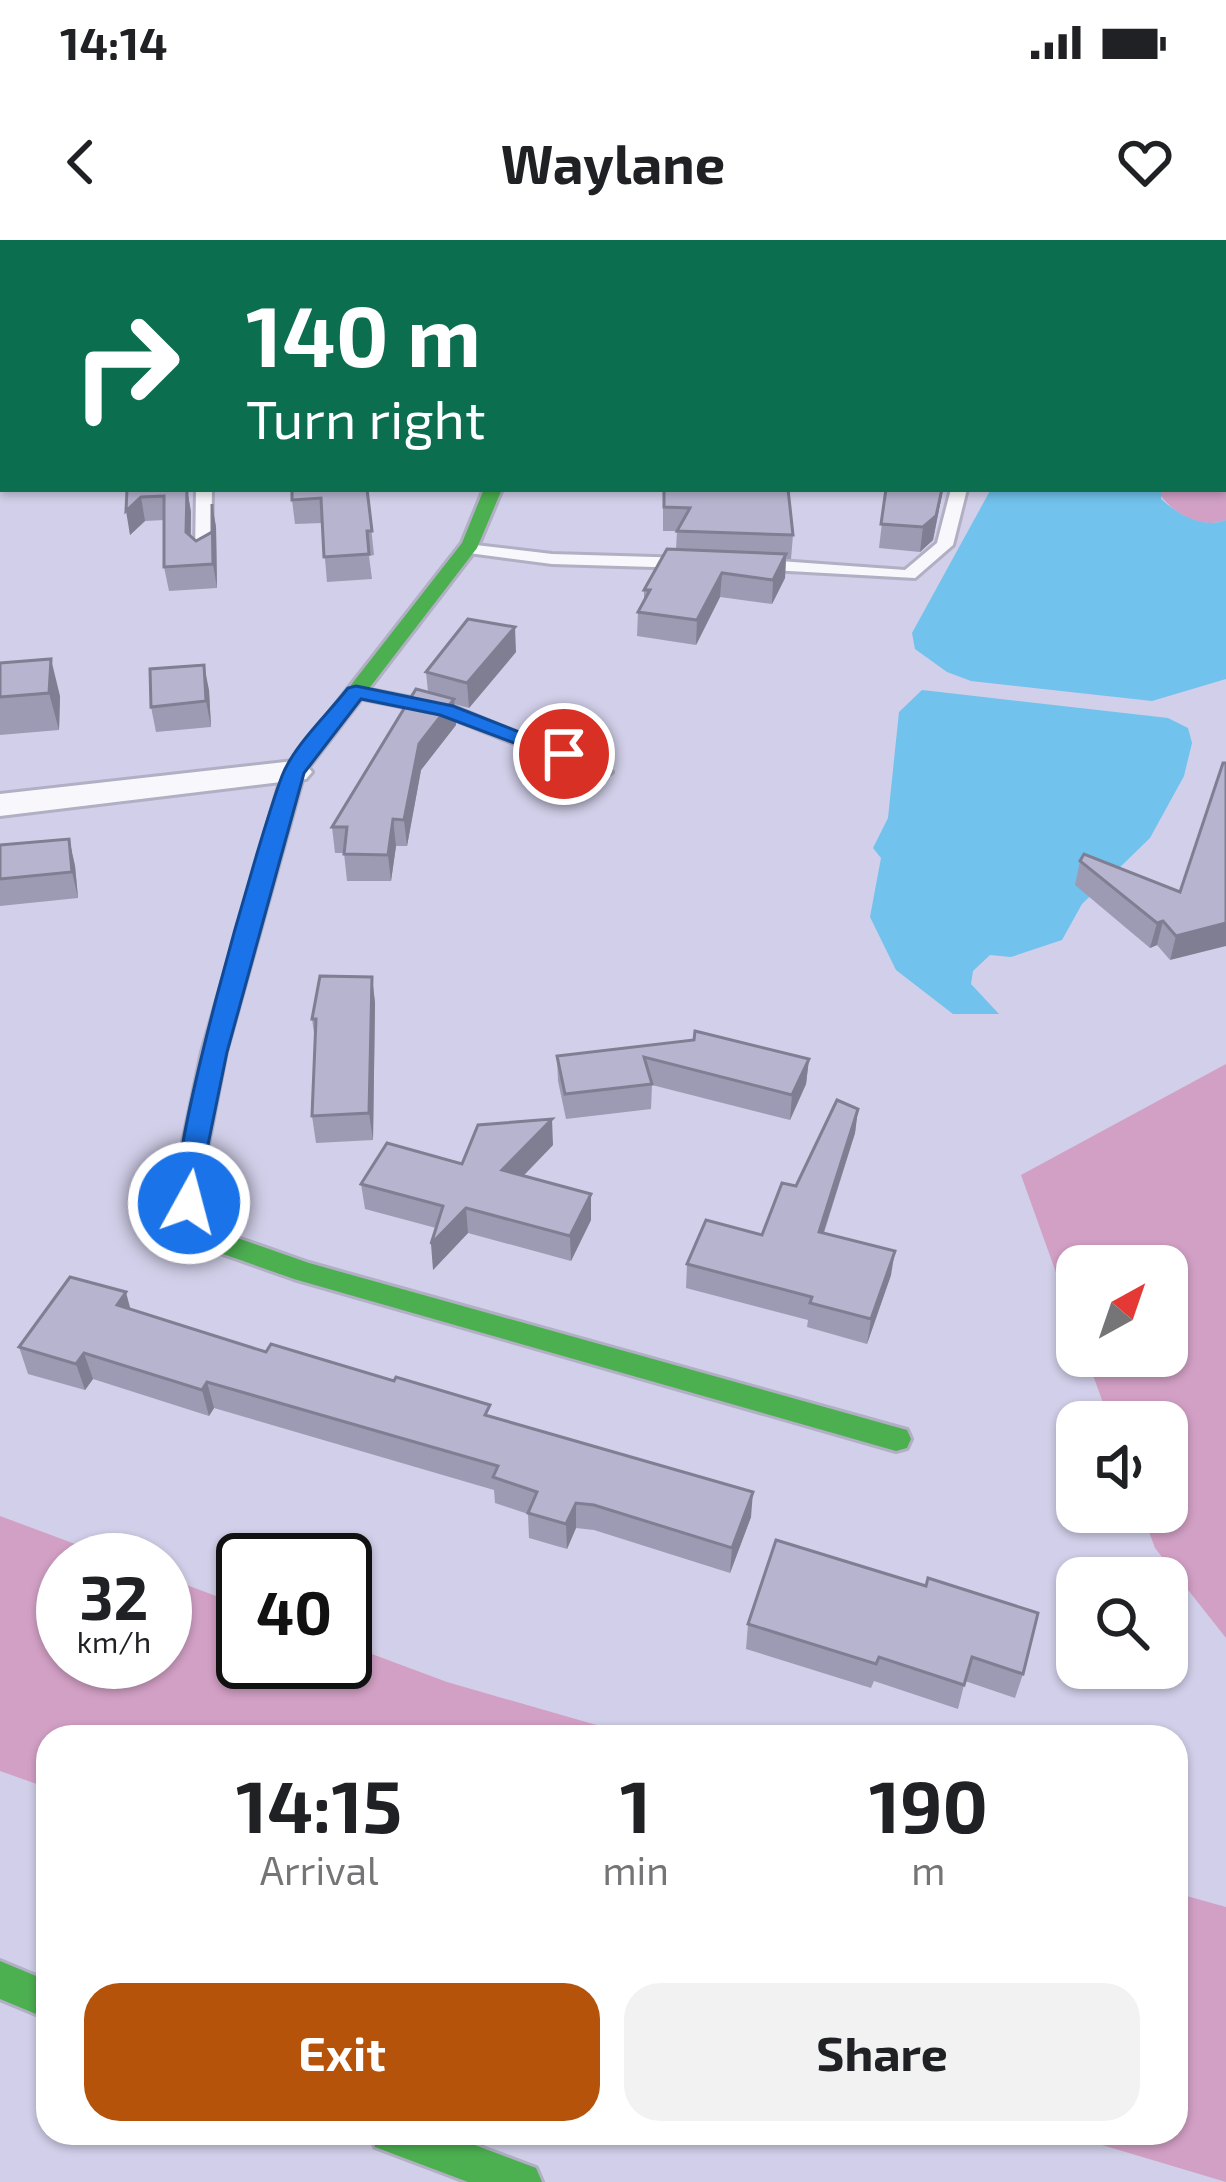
<!DOCTYPE html>
<style>
body{margin:0;font-family:"Exo 2",sans-serif;background:#f2f2f2;color:#202124;height:100vh;display:flex;flex-direction:column;font-size:45px;white-space:nowrap}
*{box-sizing:border-box;margin:0}
p{font-size:39px;color:#757577}
.icon{flex:none;width:66px;height:66px;fill:none;stroke:currentColor;stroke-width:2;stroke-linecap:round;stroke-linejoin:round}
.map{position:relative;flex:1;overflow:hidden}
.panel{position:absolute;left:36px;top:1485px;width:1152px;height:420px;display:flex;flex-direction:column;background:#fff;border-radius:36px;box-shadow:0 3px 9px #0004}
.panel>*{flex:none}
.top-card{position:absolute;left:0px;top:0px;width:1227px;height:252px;box-shadow:0 3px 9px #0004;background:#0b6e4f;color:#fff;overflow:hidden}
.needle{width:78px;rotate:40deg}
.fabs{position:absolute;left:1056px;top:1005px;display:grid;gap:24px}
.fabs a{display:grid;place-items:center;width:132px;height:132px;border-radius:24px;background:#fff;box-shadow:0 3px 9px #0004;font-size:60px}
.speed{position:absolute;left:36px;top:1293px;display:flex;gap:24px;font-size:60px;font-weight:700;text-align:center}
.speed>*{display:grid;place-content:center;width:156px;height:156px;border-radius:50%;background:#fff;box-shadow:0 3px 9px #0004;line-height:1}
.speed small{font-size:30px;font-weight:400}
.speed .limit{border:6px solid #111;border-radius:18px;background:#fff;color:#111}
.pin{position:absolute;display:grid;place-items:center;width:102px;height:102px;color:#fff;margin:-51px;border:6px solid #fff;border-radius:50%;box-shadow:0 3px 12px #0007}
.me{position:absolute;width:132px;margin:-66px;rotate:7deg;stroke-linejoin:round;filter:drop-shadow(0 0 9px #0008)}
.turn{display:flex;align-items:center;gap:42px;height:252px;padding:0 48px;font-size:54px}
.turn .icon{width:156px;height:156px;stroke-width:2.5}
.turn b{display:block;font-size:84px;line-height:102px}
.eta{display:flex;justify-content:space-evenly;align-items:center;height:204px;text-align:center}
.eta b{font-size:72px;font-weight:700;line-height:84px}
.cta{display:flex;gap:24px;margin-top:auto;padding:24px 48px}
.cta a{flex:1;height:138px;border-radius:36px;background:#b45309;color:#fff;font-size:48px;font-weight:700;line-height:138px;text-align:center}
.cta a+a{background:#f2f2f2;color:#202124}
.status{display:flex;justify-content:space-between;align-items:center;height:84px;padding:0 60px;background:#fff;direction:ltr}
.status svg{height:33px;fill:currentColor}
header{display:flex;justify-content:space-between;align-items:center;height:156px;padding:0 48px;background:#fff;font-size:54px;font-weight:700}
.map>svg:first-child{display:block}
.forest{fill:#d2a0c5}
.water{fill:#71c2ec}
.lines{fill:none;stroke-linecap:round;stroke-linejoin:round}
.lane-casing{stroke:#b1afc3;stroke-width:6}
.street-casing{stroke:#b1afc3;stroke-width:6}
.fast-casing{stroke:#b1afc3;stroke-width:6}
.lane{fill:#f8f8fc;fill-rule:evenodd}
.street{fill:#f8f8fc;fill-rule:evenodd}
.fast{fill:#4caf50;fill-rule:evenodd}
.wall{fill:#9d9bb3}
.shaded-wall{fill:#807e92}
.building{fill:#b7b4d0;stroke:#807e92;stroke-width:3}
.route{fill:#1a73e8;stroke:#114b97;stroke-width:3}
</style>
<div class="status"><b>14:14</b><svg viewBox="0 0 49 12"><path d="M0 12V9h3v3zM5 12V6h3v6zM10 12V3h3v9zM15 12V0h3v12zM26 1h20v11H26zM47 4h2v5h-2z"/></svg></div>
<header><svg class="icon" aria-label="back" viewBox="0 0 24 24"><path d="M15 5l-7 7 7 7"/></svg>Waylane<svg class="icon" aria-label="heart" viewBox="0 0 24 24"><path d="M12 20l-8-8c-3-5 5-10 8-4 3-6 11-1 8 4z"/></svg></header>
<div class="map">
<svg width="1226" height="1942" viewBox="0 0 1226 1942">
<rect width="100%" height="100%" fill="#d1cfe9"/>
<!-- forest -->
<g class="forest">
<path d="M1226,245v35c-25,10 -53,-6 -67,-27l3,-4h62z"/>
<polygon points="1226,824 1226,1398 1155,1308 1142,1272 1167,1272 1167,1182 1110,1182 1086,1116 1167,1116 1167,1026 1077,1026 1077,1091 1021,935"/>
<polygon points="0,1276 118,1320 63,1320 63,1422 165,1422 165,1337 243,1366 243,1422 345,1422 345,1404 447,1442 638,1497 48,1497 48,1548 0,1531"/>
<polygon points="1176,1653 1226,1667 1226,1942 1062,1893 1176,1893"/>
</g>
<!-- water -->
<g class="water">
<path d="M991,249h171l-1,10c18,16 41,30 65,21v159l-74,22 -181,-20 -24,-9 -32,-23 -3,-16z"/>
<polygon points="922,450 1168,478 1188,488 1192,503 1184,536 1150,598 1082,664 1062,700 1011,717 990,715 973,731 971,744 999,774 953,774 896,730 870,677 881,618 873,608 888,578 899,472"/>
</g>
<g class="lines">
<!-- lane casing -->
<g class="lane-casing">
<g id="lane">
<polygon points="196,249 212,249 211,316 203,321 195,316"/>
<polygon points="951,249 967,249 953,305 915,338 753,329 745,324 753,319 905,330 937,303"/>
<polygon points="467,304 552,314 688,318 696,323 688,328 552,324 461,312 461,306"/>
<polygon points="355,447 452,466 612,532 603,538 596,536 441,474 349,456 346,452"/>
</g>
</g>
<!-- street casing -->
<g class="street-casing">
<g id="street">
<polygon points="398,0 422,0 423,3 399,3"/>
<polygon points="920,0 945,0 947,3 922,3"/>
<rect x="1224" y="104" width="2" height="16"/>
<rect x="0" y="223" width="3" height="18"/>
<polygon points="294,521 306,525 312,532 306,539 0,576 0,554"/>
</g>
</g>
<!-- fast casing -->
<g class="fast-casing">
<g id="fast">
<polygon points="484,249 502,249 477,308 304,533 226,812 202,935 202,963 208,978 226,994 309,1023 896,1187 907,1190 911,1199 907,1208 896,1211 294,1039 206,1008 183,983 176,963 176,935 202,812 283,532 462,303"/>
<polygon points="0,1721 48,1741 48,1779 0,1759"/>
<polygon points="369,1893 443,1893 536,1928 542,1942 468,1942 375,1907"/>
</g>
</g>
<!-- lane -->
<use href="#lane" class="lane"/>
<!-- street -->
<use href="#street" class="street"/>
<!-- fast -->
<use href="#fast" class="fast"/>
</g>
<!-- wall -->
<g class="wall">
<polygon points="0,0 3,3 3,200 0,200"/>
<polygon points="819,0 876,0 878,3 823,3"/>
<polygon points="127,249 187,249 191,272 191,296 196,301 212,292 212,264 216,287 217,348 169,351 164,327 164,280 145,281 130,295"/>
<polygon points="367,249 374,315 369,316 372,339 327,342 322,283 295,284 292,260"/>
<polygon points="663,249 793,295 791,319 786,319 785,338 772,364 720,357 696,405 637,396 638,372 644,360 644,350 676,309 677,291 663,291"/>
<polygon points="886,249 943,249 933,300 920,312 879,308"/>
<polygon points="516,412 469,468 454,464 456,485 421,530 407,606 396,606 391,641 347,641 344,613 335,613 332,587 428,452 426,432"/>
<polygon points="0,423 60,456 59,490 0,495"/>
<polygon points="209,450 211,487 156,492 151,467"/>
<polygon points="1226,523 1170,720 1157,705 1150,708 1075,645 1080,621 1180,652"/>
<polygon points="69,599 75,626 78,658 0,666 0,605"/>
<polygon points="372,737 375,763 373,900 316,903 312,876 315,800 312,779"/>
<polygon points="557,816 809,819 806,844 790,880 652,845 651,869 566,879 558,841"/>
<polygon points="858,869 855,893 824,993 891,1035 867,1104 807,1087 808,1080 686,1048 687,1024 762,995 796,946"/>
<polygon points="553,905 523,936 591,954 591,980 571,1021 468,993 433,1030 436,988 365,969 361,944"/>
<polygon points="131,1069 266,1112 491,1177 751,1277 730,1333 594,1290 576,1288 567,1309 529,1298 528,1274 495,1263 494,1250 214,1168 209,1176 93,1139 85,1150 28,1134 19,1107"/>
<polygon points="776,1300 1023,1434 1015,1458 965,1441 958,1469 874,1441 871,1448 746,1409 748,1384"/>
</g>
<!-- shaded-wall -->
<g class="shaded-wall">
<polygon points="187,249 191,272 190,316 186,292"/>
<polygon points="942,249 943,249 933,300 920,312 923,287"/>
<polygon points="141,257 145,281 130,295 126,271"/>
<polygon points="212,264 216,287 217,348 213,324"/>
<polygon points="786,314 785,338 772,364 773,340"/>
<polygon points="722,333 720,357 696,405 697,380"/>
<polygon points="515,387 516,412 469,468 467,443"/>
<polygon points="51,419 60,456 59,490 49,453"/>
<polygon points="204,425 209,450 211,487 206,461"/>
<polygon points="454,459 456,485 421,530 407,606 404,580 419,504"/>
<polygon points="393,579 396,606 391,641 388,615"/>
<polygon points="69,599 75,626 78,658 72,632"/>
<polygon points="1163,681 1157,705 1150,708 1157,683"/>
<polygon points="1226,683 1226,706 1170,720 1176,696"/>
<polygon points="372,737 375,763 373,900 369,873"/>
<polygon points="809,819 806,844 790,880 792,855"/>
<polygon points="858,869 855,893 816,1016 819,992"/>
<polygon points="552,879 553,905 504,956 502,930"/>
<polygon points="591,954 591,980 571,1021 570,996"/>
<polygon points="466,968 468,993 433,1030 431,1004"/>
<polygon points="895,1011 891,1035 867,1104 871,1079"/>
<polygon points="126,1052 133,1079 117,1065"/>
<polygon points="84,1113 93,1139 85,1150 76,1124"/>
<polygon points="207,1142 214,1168 209,1176 202,1150"/>
<polygon points="753,1252 751,1277 730,1333 732,1308"/>
<polygon points="576,1263 576,1288 567,1309 566,1284"/>
</g>
<!-- building -->
<g class="building">
<polygon points="0,0 335,0 335,3 3,3 3,179 0,179 0,35 2,17 0,18"/>
<polygon points="496,0 539,0 539,2 499,3"/>
<polygon points="849,0 876,0 878,3 853,3"/>
<polygon points="127,249 187,249 186,292 196,301 212,292 212,264 213,324 164,327 164,256 141,257 126,271"/>
<polygon points="292,249 367,249 372,291 367,291 369,314 324,317 321,258 292,260"/>
<polygon points="664,249 788,249 793,295 677,291 690,268 664,267"/>
<polygon points="886,249 942,249 936,276 923,287 881,284"/>
<polygon points="667,309 786,314 773,340 722,333 697,380 638,372 650,350 644,350"/>
<polygon points="468,379 515,387 467,443 426,432"/>
<polygon points="51,419 49,453 0,457 0,423"/>
<polygon points="204,425 206,461 151,467 150,429"/>
<polygon points="416,449 454,459 419,504 404,580 393,579 388,615 344,614 347,587 332,587"/>
<polygon points="1223,523 1226,523 1226,683 1176,696 1163,681 1157,683 1080,621 1084,614 1180,652"/>
<polygon points="69,599 72,632 0,639 0,605"/>
<polygon points="320,736 372,737 369,873 312,876 316,779 312,779"/>
<polygon points="695,791 809,819 792,855 644,817 652,844 565,854 557,816 694,800"/>
<polygon points="837,860 858,869 819,992 895,1011 871,1079 810,1063 812,1057 687,1024 706,980 762,995 782,943 796,946"/>
<polygon points="552,879 502,930 591,954 570,996 466,968 431,1004 443,966 361,944 387,903 462,924 478,885"/>
<polygon points="70,1037 126,1052 117,1065 266,1112 271,1104 394,1141 396,1137 490,1165 485,1175 753,1252 732,1308 594,1265 576,1263 566,1284 528,1273 537,1252 493,1237 498,1226 207,1142 202,1150 84,1113 76,1124 19,1107"/>
<polygon points="776,1300 926,1346 928,1338 1038,1373 1023,1434 972,1417 964,1445 879,1417 876,1424 748,1384"/>
</g>
<!-- route -->
<path class="route" d="M356,446l97,20 122,48 -18,5 -117,-44 -79,-16 -57,74 -77,279 -25,122v29l-13,10 -10,-3c-18,-37 82,-379 103,-434 12,-31 46,-62 66,-88z"/>
</svg>
<div class="fabs">
<a><svg class="needle" viewBox="-14 -14 28 28"><path d="M0-13l5 13h-10z" fill="#e53935"/><path d="M0 13l5-13h-10z" fill="#757577"/></svg></a>
<a><svg class="icon" aria-label="sound" viewBox="0 0 24 24"><path d="M4 9h4l5-4v14l-5-4H4zM17 9q2 3 0 6"/></svg></a>
<a><svg class="icon" aria-label="search" viewBox="0 0 24 24"><circle cx="10" cy="10" r="6"/><path d="M15 15l6 6"/></svg></a>
</div>
<div class="speed"><div>32<small>km/h</small></div><div class="limit">40</div></div>
<div class="pin" style="left:564px;top:514px;background:#d93025"><svg class="icon" aria-label="arrive" viewBox="0 0 24 24"><path d="M6 21V4h12l-3 4 3 4H6"/></svg></div>
<svg class="me" style="left:189px;top:963px" viewBox="-20 -20 40 40"><circle r="17" fill="#1a73e8" stroke="#fff" stroke-width="3"/><path d="M0-11L8 9 0 5-8 9z" fill="#fff"/></svg>
<div class="top-card">
<div class="turn"><svg class="icon" aria-label="right" viewBox="0 0 24 24"><path d="M7 20v-9h11M14 6l5 5-5 5"/></svg><div><b>140 m</b>Turn right</div></div>
</div>
<section class="panel">
<div class="eta">
<div><b>14:15</b><p>Arrival</p></div>
<div><b>1</b><p>min</p></div>
<div><b>190</b><p>m</p></div>
</div>
<div class="cta"><a>Exit</a><a>Share</a></div>
</section>
</div>
